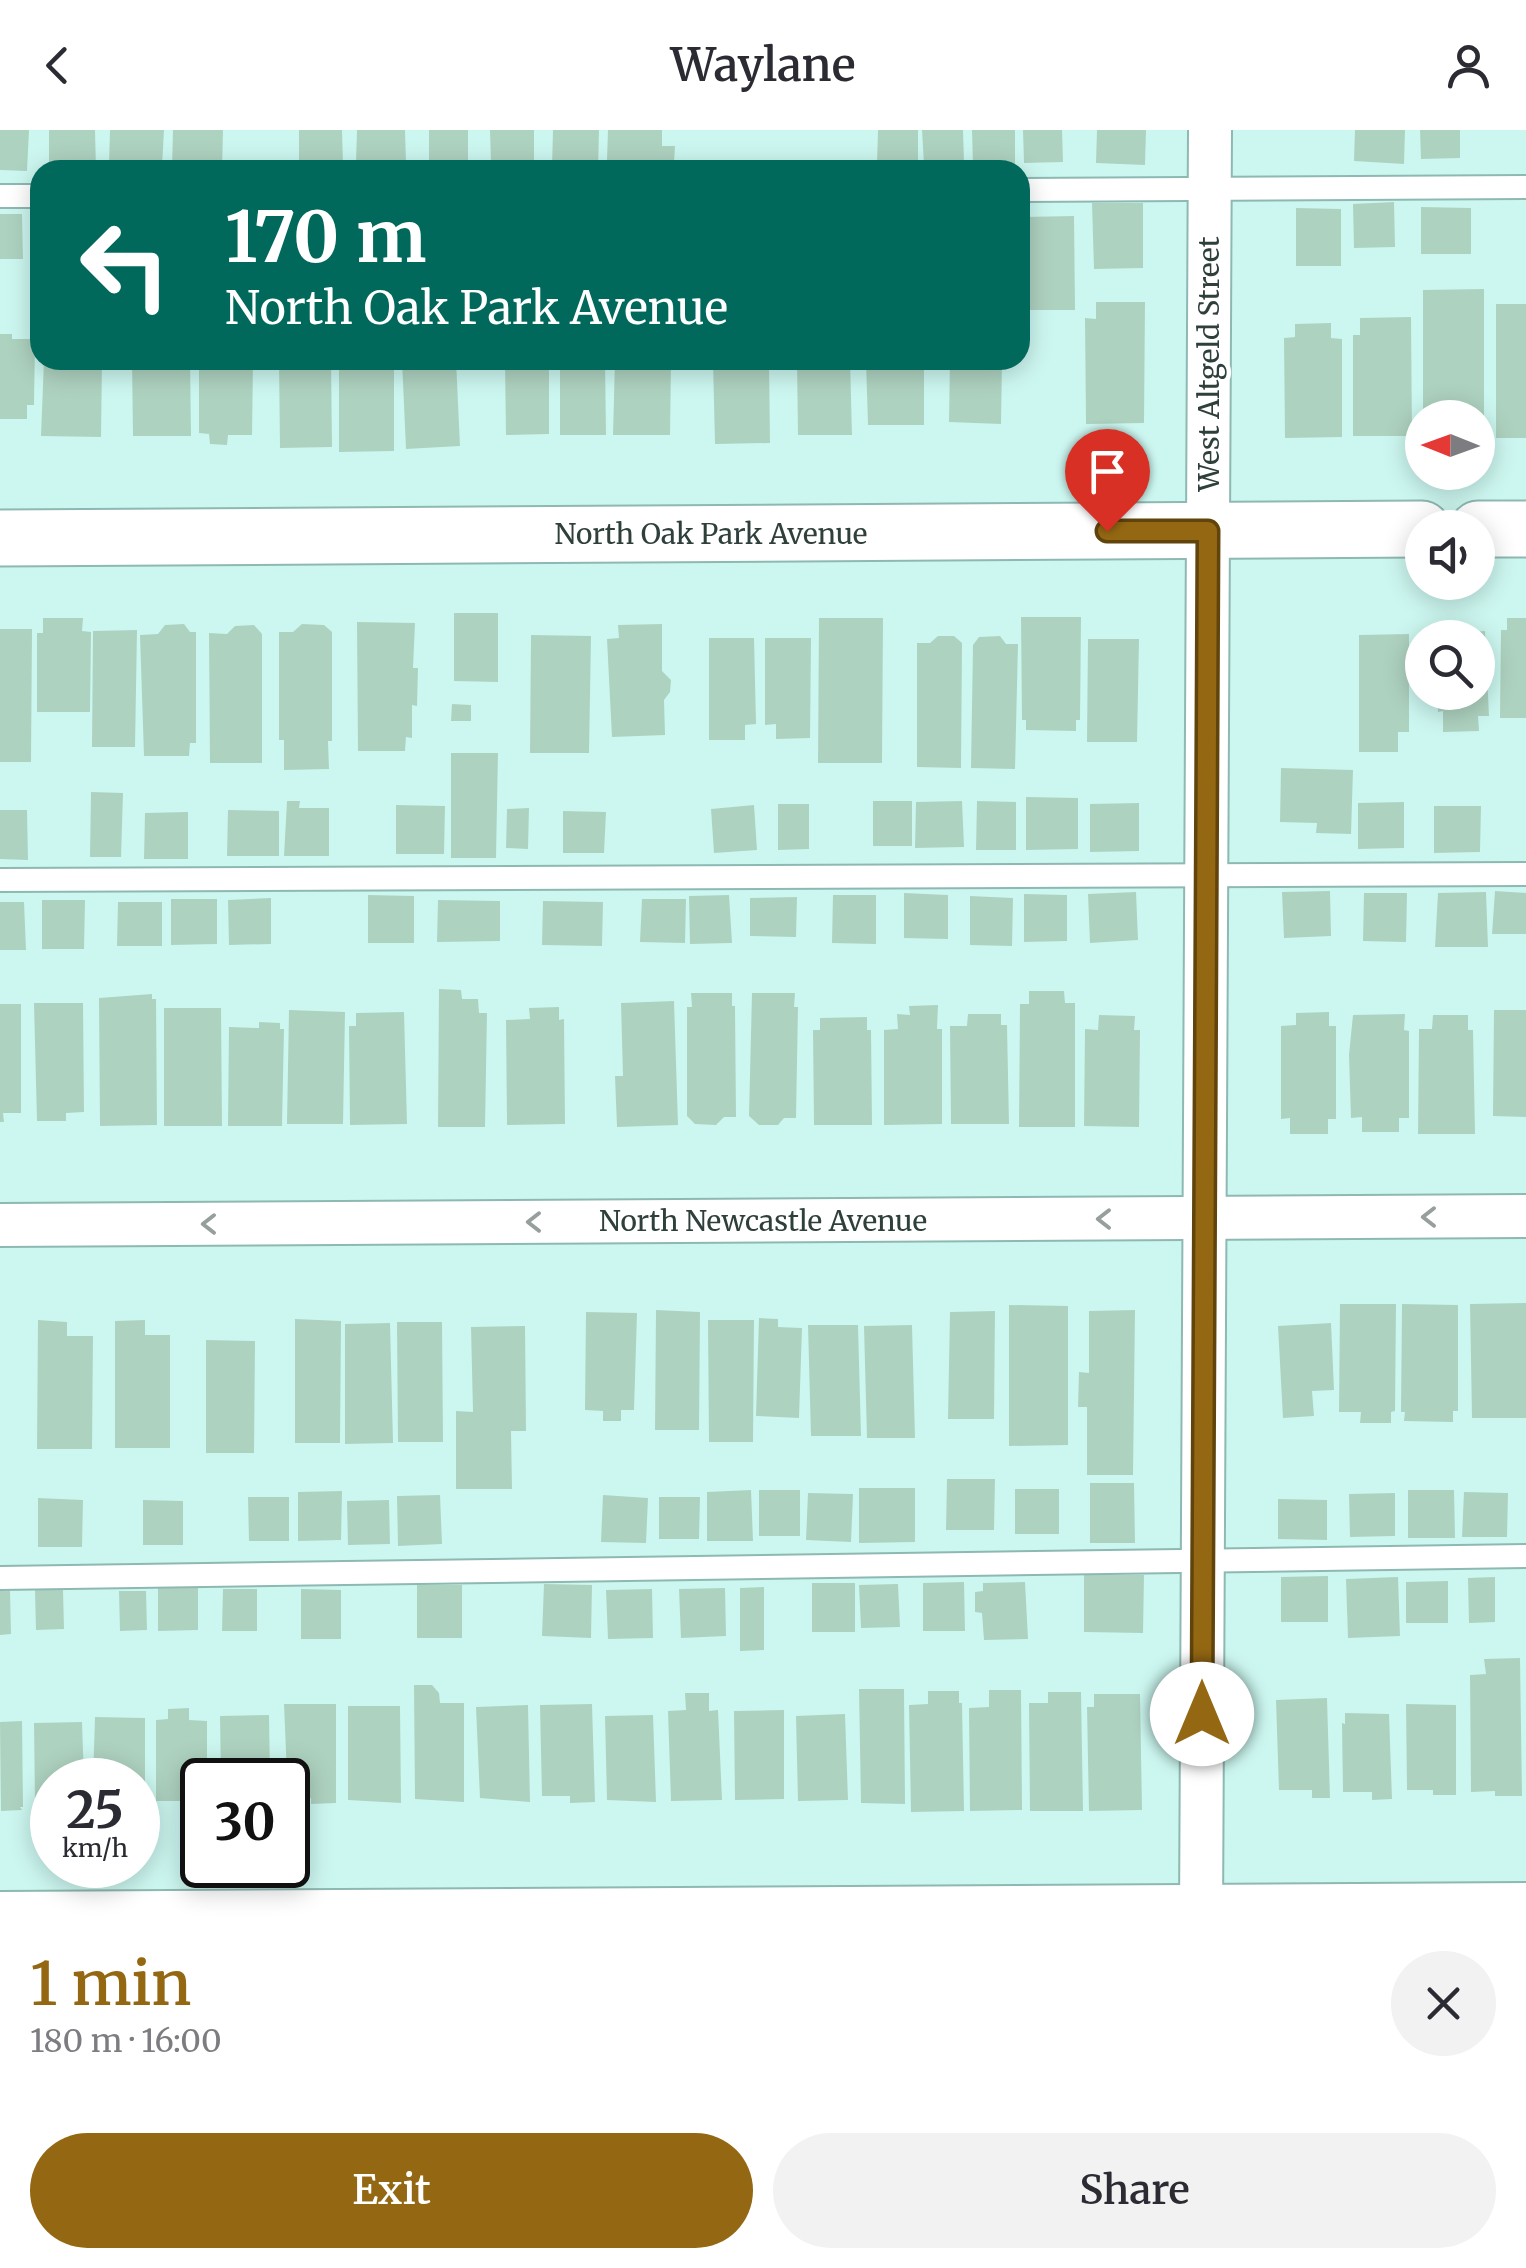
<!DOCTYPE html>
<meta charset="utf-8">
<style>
body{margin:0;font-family:Merriweather,serif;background:#f2f2f3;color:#2b2b33;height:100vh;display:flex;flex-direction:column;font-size:38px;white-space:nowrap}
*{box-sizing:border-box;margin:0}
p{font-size:32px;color:#7c7c81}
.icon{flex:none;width:55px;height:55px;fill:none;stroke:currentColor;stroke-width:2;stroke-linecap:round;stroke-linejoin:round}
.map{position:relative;height:1788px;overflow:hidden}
.details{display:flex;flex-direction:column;background:#fff;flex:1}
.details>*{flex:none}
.guide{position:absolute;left:30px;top:30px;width:1000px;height:210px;border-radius:30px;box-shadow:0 5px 25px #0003;background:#00695c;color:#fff;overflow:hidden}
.needle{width:65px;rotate:271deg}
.buttons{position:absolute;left:1405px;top:270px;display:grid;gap:20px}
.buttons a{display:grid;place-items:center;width:90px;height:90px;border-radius:50%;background:#fff;box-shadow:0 5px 25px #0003;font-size:50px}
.speed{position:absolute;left:30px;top:1628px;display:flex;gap:20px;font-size:50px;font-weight:700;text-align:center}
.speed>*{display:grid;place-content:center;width:130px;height:130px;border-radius:50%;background:#fff;box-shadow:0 5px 25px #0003;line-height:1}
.speed small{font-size:25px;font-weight:400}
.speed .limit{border:5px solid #111;border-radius:15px;background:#fff;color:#111}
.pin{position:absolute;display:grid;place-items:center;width:85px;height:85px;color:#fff;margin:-102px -42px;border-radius:50% 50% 50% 0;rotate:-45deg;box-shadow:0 0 10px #0007}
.pin .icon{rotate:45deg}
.me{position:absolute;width:110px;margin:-55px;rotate:0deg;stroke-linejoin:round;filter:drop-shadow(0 0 8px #0008)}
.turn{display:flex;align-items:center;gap:35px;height:210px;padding:0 30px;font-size:45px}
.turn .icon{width:130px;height:130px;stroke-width:2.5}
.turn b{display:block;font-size:70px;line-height:85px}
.round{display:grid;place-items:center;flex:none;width:105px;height:105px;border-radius:52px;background:#f2f2f3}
.headline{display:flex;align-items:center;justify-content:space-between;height:170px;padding:0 30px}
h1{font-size:60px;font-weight:600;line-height:75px;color:#946813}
.cta{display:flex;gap:20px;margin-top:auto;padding:20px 30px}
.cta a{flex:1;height:115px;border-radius:60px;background:#946813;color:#fff;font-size:40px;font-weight:600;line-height:115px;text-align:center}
.cta a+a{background:#f2f2f3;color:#2b2b33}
header{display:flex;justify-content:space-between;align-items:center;height:130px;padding:0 30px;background:#fff;font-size:45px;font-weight:600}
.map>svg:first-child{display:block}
.building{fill:#aed2c0}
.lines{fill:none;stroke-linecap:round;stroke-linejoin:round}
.lane-casing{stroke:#8eb8b2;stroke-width:26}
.street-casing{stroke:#8eb8b2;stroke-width:46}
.secondary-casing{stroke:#8eb8b2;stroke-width:59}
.lane{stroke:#fff;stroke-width:22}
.street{stroke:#fff;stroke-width:42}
.secondary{stroke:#fff;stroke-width:55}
.oneway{stroke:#969f9e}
.route-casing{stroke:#60440c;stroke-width:25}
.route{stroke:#946813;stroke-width:18}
.labels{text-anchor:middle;stroke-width:9;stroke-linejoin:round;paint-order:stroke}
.street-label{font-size:28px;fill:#2e3f3c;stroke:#fff}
</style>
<header><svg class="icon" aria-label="back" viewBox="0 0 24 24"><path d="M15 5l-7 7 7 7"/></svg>Waylane<svg class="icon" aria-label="person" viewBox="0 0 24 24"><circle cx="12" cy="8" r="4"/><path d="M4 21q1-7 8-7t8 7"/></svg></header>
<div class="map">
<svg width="1526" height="1788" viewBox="0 0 1526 1788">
<rect width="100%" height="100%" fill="#ccf7f0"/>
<!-- building -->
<g class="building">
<polygon points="0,0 29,0 27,41 0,40"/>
<polygon points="49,0 95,0 96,40 49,40"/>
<polygon points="110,0 164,0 162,36 109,36"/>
<polygon points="173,0 223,0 222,39 172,40"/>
<polygon points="299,0 342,0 343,36 299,37"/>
<polygon points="357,0 405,0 406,33 356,32"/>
<polygon points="429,0 468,0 468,38 429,37"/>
<polygon points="490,0 534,0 534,34 491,33"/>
<polygon points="553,0 599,0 598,39 552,37"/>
<polygon points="608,0 662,0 662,16 675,16 674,32 607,30"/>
<polygon points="878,0 918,0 918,35 877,35"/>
<polygon points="922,0 963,0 964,33 924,34"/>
<polygon points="972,0 1015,0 1015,35 973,36"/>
<polygon points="1023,0 1062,0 1063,32 1024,33"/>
<polygon points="1097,0 1146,0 1145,35 1096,33"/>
<polygon points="1355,0 1405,0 1404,34 1354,31"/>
<polygon points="1420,0 1460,0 1460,28 1421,29"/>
<polygon points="1394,72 1395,117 1354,118 1353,74"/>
<polygon points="1092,73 1143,73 1143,138 1094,139"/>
<polygon points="1421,77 1471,78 1471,124 1421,124"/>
<polygon points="1296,78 1341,79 1341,136 1296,136"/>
<polygon points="0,84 22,84 23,129 0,129"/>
<polygon points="1074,86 1075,180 1026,180 1024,87"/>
<polygon points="1484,159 1484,299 1478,299 1478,288 1423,288 1423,160"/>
<polygon points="1096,172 1145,172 1144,293 1086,294 1085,188 1096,189"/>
<rect x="1496" y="174" width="30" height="134"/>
<polygon points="1411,187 1412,306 1353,306 1353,205 1360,205 1360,188"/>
<polygon points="1331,193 1331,208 1342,209 1342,307 1285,308 1284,208 1295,207 1295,194"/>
<polygon points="0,204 12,204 12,209 35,209 34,275 27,275 27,289 0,289"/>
<polygon points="44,230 102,230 101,307 41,306"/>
<polygon points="132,230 190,230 191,306 133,306"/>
<polygon points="199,230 253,230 252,305 228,305 227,315 210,314 209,304 199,303"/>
<polygon points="279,230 331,230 332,317 280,318"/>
<polygon points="339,230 394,230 394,321 339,322"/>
<polygon points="402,230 456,230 460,316 406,319"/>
<polygon points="505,230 549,230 549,304 506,305"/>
<polygon points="560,230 605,230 606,305 560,305"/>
<polygon points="615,230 671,230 670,305 613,305"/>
<polygon points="713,230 769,230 770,313 715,314"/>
<polygon points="797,230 850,230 852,305 798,305"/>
<polygon points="866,230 924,230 924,295 868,295"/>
<polygon points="950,230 1002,230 1001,294 949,292"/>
<polygon points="454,483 498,483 498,552 454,551"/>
<polygon points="1021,487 1081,487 1080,590 1076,590 1076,601 1026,600 1026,590 1022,590"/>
<polygon points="43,488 83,488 82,501 91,502 90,582 37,582 37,503 43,503"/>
<polygon points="819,488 883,488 882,633 818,633"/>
<polygon points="1507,488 1526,488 1526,588 1500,588 1501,500 1507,500"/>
<polygon points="357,492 415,493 413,538 418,538 417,576 412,575 412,608 406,607 405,621 358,621"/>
<polygon points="184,494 190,502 196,502 196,613 190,613 189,626 144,626 140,505 158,504 165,495"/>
<polygon points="302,494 324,495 332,502 332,611 328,611 329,639 284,640 284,610 279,610 279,502 293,502"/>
<polygon points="662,494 662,541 671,550 670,562 664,570 665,605 612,607 607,509 619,508 618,495"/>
<polygon points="254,495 262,504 262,633 210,633 209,503 227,504 235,496"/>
<polygon points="0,499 32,499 31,632 0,632"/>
<polygon points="137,500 135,617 92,617 93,501"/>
<polygon points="1485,501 1489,586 1478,586 1479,601 1443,602 1443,581 1438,582 1437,562 1478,562 1478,508 1433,508 1433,505"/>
<polygon points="1409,504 1409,602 1398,602 1398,622 1359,622 1359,505"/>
<polygon points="531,505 591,506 589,623 530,623"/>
<polygon points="938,506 954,506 962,513 961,638 917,637 917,513 930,513"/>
<polygon points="1000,506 1006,514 1018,514 1015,639 971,638 973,515 979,507"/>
<polygon points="709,508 754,508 756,594 745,595 745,610 709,610"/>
<polygon points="765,508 811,508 810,608 776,609 776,594 765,595"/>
<polygon points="1088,509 1139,509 1137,612 1087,612"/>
<polygon points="452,574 471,575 471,591 451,591"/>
<polygon points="451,623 498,623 496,728 451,728"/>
<polygon points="1281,638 1353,640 1351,704 1316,703 1317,693 1280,692"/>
<polygon points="91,662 123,663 121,727 90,727"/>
<polygon points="1026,667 1078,668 1078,719 1026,720"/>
<polygon points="287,671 300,671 299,678 329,678 329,726 284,726"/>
<rect x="873" y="671" width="39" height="45"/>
<polygon points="962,671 964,717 915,718 916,672"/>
<polygon points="977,671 1016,672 1016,720 976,720"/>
<polygon points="1404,672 1404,718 1358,719 1358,673"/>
<polygon points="1139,673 1139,721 1090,722 1090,674"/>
<polygon points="778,674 809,674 809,719 778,720"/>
<polygon points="396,675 445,676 444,724 396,724"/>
<polygon points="754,675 757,720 714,723 711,679"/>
<polygon points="1434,676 1481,676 1480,722 1434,723"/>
<polygon points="529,678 528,719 506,718 507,679"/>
<polygon points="0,680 27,680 28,730 0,729"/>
<polygon points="228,680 279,681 279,726 227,726"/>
<polygon points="563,681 606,682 604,723 563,723"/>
<polygon points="188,682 188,729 144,729 145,683"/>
<polygon points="1330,761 1331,806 1284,808 1282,762"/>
<polygon points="1495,761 1526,763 1526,804 1492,804"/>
<polygon points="1136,762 1138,810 1090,813 1088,764"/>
<polygon points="1486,762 1488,817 1435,817 1438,763"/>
<polygon points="904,763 948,765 948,809 904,808"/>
<polygon points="1364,763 1407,763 1406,812 1363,811"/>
<polygon points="1024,764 1067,765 1067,811 1024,812"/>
<polygon points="368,765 414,766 414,813 368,813"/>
<polygon points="729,765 732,813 690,814 689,766"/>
<polygon points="833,765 876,765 876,814 832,813"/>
<polygon points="970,766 1013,768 1012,816 970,815"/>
<polygon points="797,767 796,807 750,806 750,768"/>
<polygon points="271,768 271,814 229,815 228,770"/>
<polygon points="171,769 217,769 217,814 171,815"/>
<polygon points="642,769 686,769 685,813 640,812"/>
<polygon points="42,770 85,770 84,819 42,819"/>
<polygon points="438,770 500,771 500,811 437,812"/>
<polygon points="543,771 603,772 602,816 542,815"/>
<polygon points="0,772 24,772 26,820 0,820"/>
<polygon points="118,772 162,772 162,816 117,816"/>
<polygon points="439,859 461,860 462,869 478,869 479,883 487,883 485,997 438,997"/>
<polygon points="1029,861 1064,861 1065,873 1075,873 1075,997 1019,997 1020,874 1029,874"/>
<polygon points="691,863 732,863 732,876 735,876 736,987 724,987 716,995 695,994 687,986 687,877 692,877"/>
<polygon points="752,863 795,863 794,877 798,877 796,988 784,988 778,995 759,995 749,986"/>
<polygon points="152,864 152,869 156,869 157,995 100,996 99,868"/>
<polygon points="674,871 678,995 617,997 615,946 623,946 621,873"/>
<polygon points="34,873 83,873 84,982 66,983 66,991 37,991"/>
<polygon points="0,874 21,874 21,983 3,983 4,992 0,992"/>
<polygon points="938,875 937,899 942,899 942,994 884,995 884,900 898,899 897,884 910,885 909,876"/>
<polygon points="559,877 559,890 564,889 565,994 507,995 506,890 530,889 529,878"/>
<polygon points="164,878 221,878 222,996 164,996"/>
<polygon points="289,880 345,882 343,994 287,994"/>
<polygon points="1494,880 1526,880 1526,987 1493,986"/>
<polygon points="404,882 407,994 350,995 349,896 356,896 356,883"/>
<polygon points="1329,882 1329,896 1336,896 1336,989 1328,989 1328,1004 1290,1004 1290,988 1281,989 1281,896 1296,895 1296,883"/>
<polygon points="968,884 1001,884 1001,895 1007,895 1009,994 951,994 950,896 967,896"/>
<polygon points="1405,884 1404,900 1409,901 1409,988 1399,988 1399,1002 1362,1002 1362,987 1351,988 1349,925 1353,885"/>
<polygon points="1099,885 1135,886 1134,900 1140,900 1139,997 1084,996 1085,899 1098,900"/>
<polygon points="1433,885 1468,885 1468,900 1473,900 1475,1004 1418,1004 1419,899 1432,899"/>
<polygon points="867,887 867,900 871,900 872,995 814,995 813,900 820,900 820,888"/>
<polygon points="259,892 280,893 280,899 284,899 282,996 228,996 229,897 259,898"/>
<polygon points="1526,1173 1526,1288 1472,1288 1470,1174"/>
<polygon points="1340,1174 1396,1174 1395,1281 1391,1282 1391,1293 1360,1293 1361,1282 1339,1282"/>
<polygon points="1402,1174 1458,1175 1458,1281 1453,1281 1453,1292 1404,1291 1405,1282 1401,1282"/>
<polygon points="1009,1175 1068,1176 1068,1315 1009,1316"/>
<polygon points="656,1180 700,1182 699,1300 655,1300"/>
<polygon points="1135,1180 1133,1345 1087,1345 1087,1277 1078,1277 1079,1242 1089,1243 1089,1181"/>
<polygon points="995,1181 994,1289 948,1289 950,1182"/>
<polygon points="586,1182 637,1183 634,1280 621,1280 621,1291 603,1291 603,1281 585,1280"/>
<polygon points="759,1188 778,1189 778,1197 802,1198 799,1288 756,1286"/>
<polygon points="295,1189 341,1191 340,1313 295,1313"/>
<polygon points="38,1190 67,1192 67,1206 93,1206 92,1319 37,1319"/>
<polygon points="145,1190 145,1205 170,1205 170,1318 115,1318 115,1191"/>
<polygon points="708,1190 754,1190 753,1312 709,1312"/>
<polygon points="397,1192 442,1192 443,1312 398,1312"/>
<polygon points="390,1193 393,1313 345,1314 345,1194"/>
<polygon points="1331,1193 1334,1260 1312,1261 1314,1286 1283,1288 1278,1196"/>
<polygon points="808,1195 858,1195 861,1306 811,1306"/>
<polygon points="912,1195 915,1308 867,1308 864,1196"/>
<polygon points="525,1196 526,1301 511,1301 512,1359 456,1359 456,1281 473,1282 471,1197"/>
<polygon points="206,1210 255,1211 254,1323 206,1323"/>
<polygon points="947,1349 995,1349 994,1400 946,1400"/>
<polygon points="1090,1353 1134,1353 1135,1413 1090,1413"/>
<polygon points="859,1358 915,1358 915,1412 859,1413"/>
<rect x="1015" y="1359" width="44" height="45"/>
<polygon points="751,1360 753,1411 707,1411 707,1362"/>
<rect x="759" y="1360" width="41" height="46"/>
<polygon points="1408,1360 1454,1360 1455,1408 1408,1408"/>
<polygon points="342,1361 341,1410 298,1411 298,1362"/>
<polygon points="1464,1362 1508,1363 1507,1407 1462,1407"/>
<polygon points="808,1363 853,1364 851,1412 806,1410"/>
<polygon points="1395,1363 1395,1406 1350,1407 1349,1364"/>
<polygon points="440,1365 442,1414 398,1416 397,1366"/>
<polygon points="603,1365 648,1368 646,1413 601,1412"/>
<polygon points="248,1367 289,1367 289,1411 249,1411"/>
<polygon points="659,1367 700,1367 699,1409 659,1409"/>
<polygon points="38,1368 83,1370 82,1417 38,1417"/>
<polygon points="1278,1369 1327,1370 1327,1410 1278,1409"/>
<polygon points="143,1370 183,1371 183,1415 143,1415"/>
<polygon points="389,1370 390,1414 348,1415 347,1371"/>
<polygon points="1084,1445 1144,1445 1143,1503 1084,1502"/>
<polygon points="1328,1446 1328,1492 1281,1492 1281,1447"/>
<polygon points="1398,1447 1400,1506 1348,1508 1346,1449"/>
<polygon points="1495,1447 1495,1492 1469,1493 1468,1448"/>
<polygon points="1448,1451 1448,1493 1406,1493 1406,1452"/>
<polygon points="964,1452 965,1501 923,1501 923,1453"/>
<polygon points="1025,1452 1028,1509 984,1510 982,1483 975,1482 975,1462 983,1461 983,1453"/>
<rect x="812" y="1453" width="43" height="49"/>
<polygon points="544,1454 592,1455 591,1508 542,1506"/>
<polygon points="898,1454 900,1497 861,1498 859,1455"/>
<rect x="417" y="1455" width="45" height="53"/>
<polygon points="158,1457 198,1457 198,1500 158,1501"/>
<polygon points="764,1457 764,1520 740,1521 740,1458"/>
<polygon points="725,1458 726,1506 681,1508 679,1459"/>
<polygon points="63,1459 64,1499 36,1500 35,1460"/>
<polygon points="223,1459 257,1459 257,1501 222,1501"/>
<polygon points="301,1459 341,1460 341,1509 301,1509"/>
<polygon points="652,1459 653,1508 608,1509 606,1460"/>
<polygon points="0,1461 10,1461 11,1504 0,1505"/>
<polygon points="119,1461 146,1461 147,1500 120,1501"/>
<polygon points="1520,1528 1522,1666 1495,1666 1495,1661 1471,1662 1470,1545 1486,1544 1484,1529"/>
<polygon points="414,1555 432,1555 439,1563 440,1573 464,1573 464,1672 415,1669"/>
<polygon points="859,1559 904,1559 905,1674 861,1673"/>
<polygon points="989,1560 1021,1560 1022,1680 970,1681 969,1578 989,1577"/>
<polygon points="928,1561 959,1561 959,1573 962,1573 964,1681 911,1682 909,1575 928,1574"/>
<polygon points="1048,1562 1081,1562 1083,1681 1030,1681 1029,1573 1048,1573"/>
<polygon points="685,1563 709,1563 709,1581 718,1580 722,1670 671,1671 668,1581 686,1580"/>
<polygon points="1094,1564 1140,1564 1142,1680 1089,1681 1087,1577 1094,1577"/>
<polygon points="1327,1568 1330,1668 1312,1668 1312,1660 1279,1660 1276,1570"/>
<polygon points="284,1574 336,1574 336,1673 311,1674 311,1668 288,1669"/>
<polygon points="592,1574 595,1672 570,1673 570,1666 542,1666 540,1575"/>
<polygon points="1406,1574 1456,1575 1456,1665 1433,1665 1433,1660 1407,1660"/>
<polygon points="528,1575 530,1672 480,1668 476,1577"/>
<polygon points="348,1576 400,1576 401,1673 348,1670"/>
<polygon points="189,1578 189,1590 207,1591 207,1650 202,1650 202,1680 184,1680 184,1671 156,1671 156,1590 168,1589 168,1579"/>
<polygon points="784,1580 784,1669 735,1670 734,1581"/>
<polygon points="1345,1583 1389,1584 1392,1669 1372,1670 1372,1662 1343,1662 1342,1593 1345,1594"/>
<polygon points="845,1584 848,1670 798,1671 796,1586"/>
<polygon points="269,1585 270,1650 221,1650 220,1586"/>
<polygon points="653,1585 656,1672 607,1670 605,1586"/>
<polygon points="95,1587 145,1588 145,1680 138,1680 138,1650 93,1650"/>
<polygon points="22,1591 23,1677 20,1677 22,1680 1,1681 0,1592"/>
<polygon points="82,1592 84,1650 52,1650 52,1672 35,1672 34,1593"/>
</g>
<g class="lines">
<!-- lane casing -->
<g class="lane-casing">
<g id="lane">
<polyline points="1020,60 1526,57"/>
<polyline points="0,66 40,66"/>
<polyline points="0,750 1526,744"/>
<polyline points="0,1448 1526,1426"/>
</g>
</g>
<!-- street casing -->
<g class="street-casing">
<g id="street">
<polyline points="0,1095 1526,1086"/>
<polyline points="0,1783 1526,1774"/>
<polyline points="1201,1788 1210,0"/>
</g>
</g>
<!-- secondary casing -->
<g class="secondary-casing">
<g id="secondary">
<polyline points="1478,399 1526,399"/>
<polyline points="0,408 1422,399"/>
</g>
</g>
<!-- lane -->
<use href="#lane" class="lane"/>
<!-- street -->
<use href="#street" class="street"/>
<!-- secondary -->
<use href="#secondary" class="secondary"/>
</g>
<!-- one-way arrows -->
<defs><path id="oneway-chevron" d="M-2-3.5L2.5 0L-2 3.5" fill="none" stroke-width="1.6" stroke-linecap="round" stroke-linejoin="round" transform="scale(2.5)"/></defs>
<g class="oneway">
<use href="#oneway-chevron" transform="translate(1429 1087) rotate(180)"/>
<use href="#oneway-chevron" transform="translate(1104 1089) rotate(180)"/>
<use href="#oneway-chevron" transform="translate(534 1092) rotate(180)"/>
<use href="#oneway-chevron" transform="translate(209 1094) rotate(180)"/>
</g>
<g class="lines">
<!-- route casing -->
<g class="route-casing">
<polyline id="route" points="1107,401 1208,401 1202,1584"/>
</g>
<!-- route -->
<use href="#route" class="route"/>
</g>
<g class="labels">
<!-- street labels -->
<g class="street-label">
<text transform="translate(1209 234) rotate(-90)" y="10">West Altgeld Street</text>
<text x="711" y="414">North Oak Park Avenue</text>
<text x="763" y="1101">North Newcastle Avenue</text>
</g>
</g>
</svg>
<div class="buttons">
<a><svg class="needle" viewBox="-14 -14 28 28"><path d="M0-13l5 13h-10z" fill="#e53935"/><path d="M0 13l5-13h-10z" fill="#7c7c81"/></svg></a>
<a><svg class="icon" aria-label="sound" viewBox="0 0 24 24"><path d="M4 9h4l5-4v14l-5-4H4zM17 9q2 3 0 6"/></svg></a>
<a><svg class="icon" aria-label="search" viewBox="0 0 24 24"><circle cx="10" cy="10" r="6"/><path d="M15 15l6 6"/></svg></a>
</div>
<div class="speed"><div>25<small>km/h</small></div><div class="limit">30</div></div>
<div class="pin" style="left:1107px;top:401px;background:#d93025"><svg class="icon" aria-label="arrive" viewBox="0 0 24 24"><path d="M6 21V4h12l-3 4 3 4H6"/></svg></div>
<svg class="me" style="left:1202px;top:1584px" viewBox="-20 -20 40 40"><circle r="19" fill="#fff"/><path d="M0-13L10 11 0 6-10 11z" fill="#946813"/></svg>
<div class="guide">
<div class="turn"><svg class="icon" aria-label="left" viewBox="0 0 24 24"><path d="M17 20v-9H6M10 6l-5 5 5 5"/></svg><div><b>170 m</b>North Oak Park Avenue</div></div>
</div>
</div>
<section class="details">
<div class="headline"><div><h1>1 min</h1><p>180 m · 16:00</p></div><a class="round"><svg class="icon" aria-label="close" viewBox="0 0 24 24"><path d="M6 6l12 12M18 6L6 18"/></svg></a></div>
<div class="cta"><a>Exit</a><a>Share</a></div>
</section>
